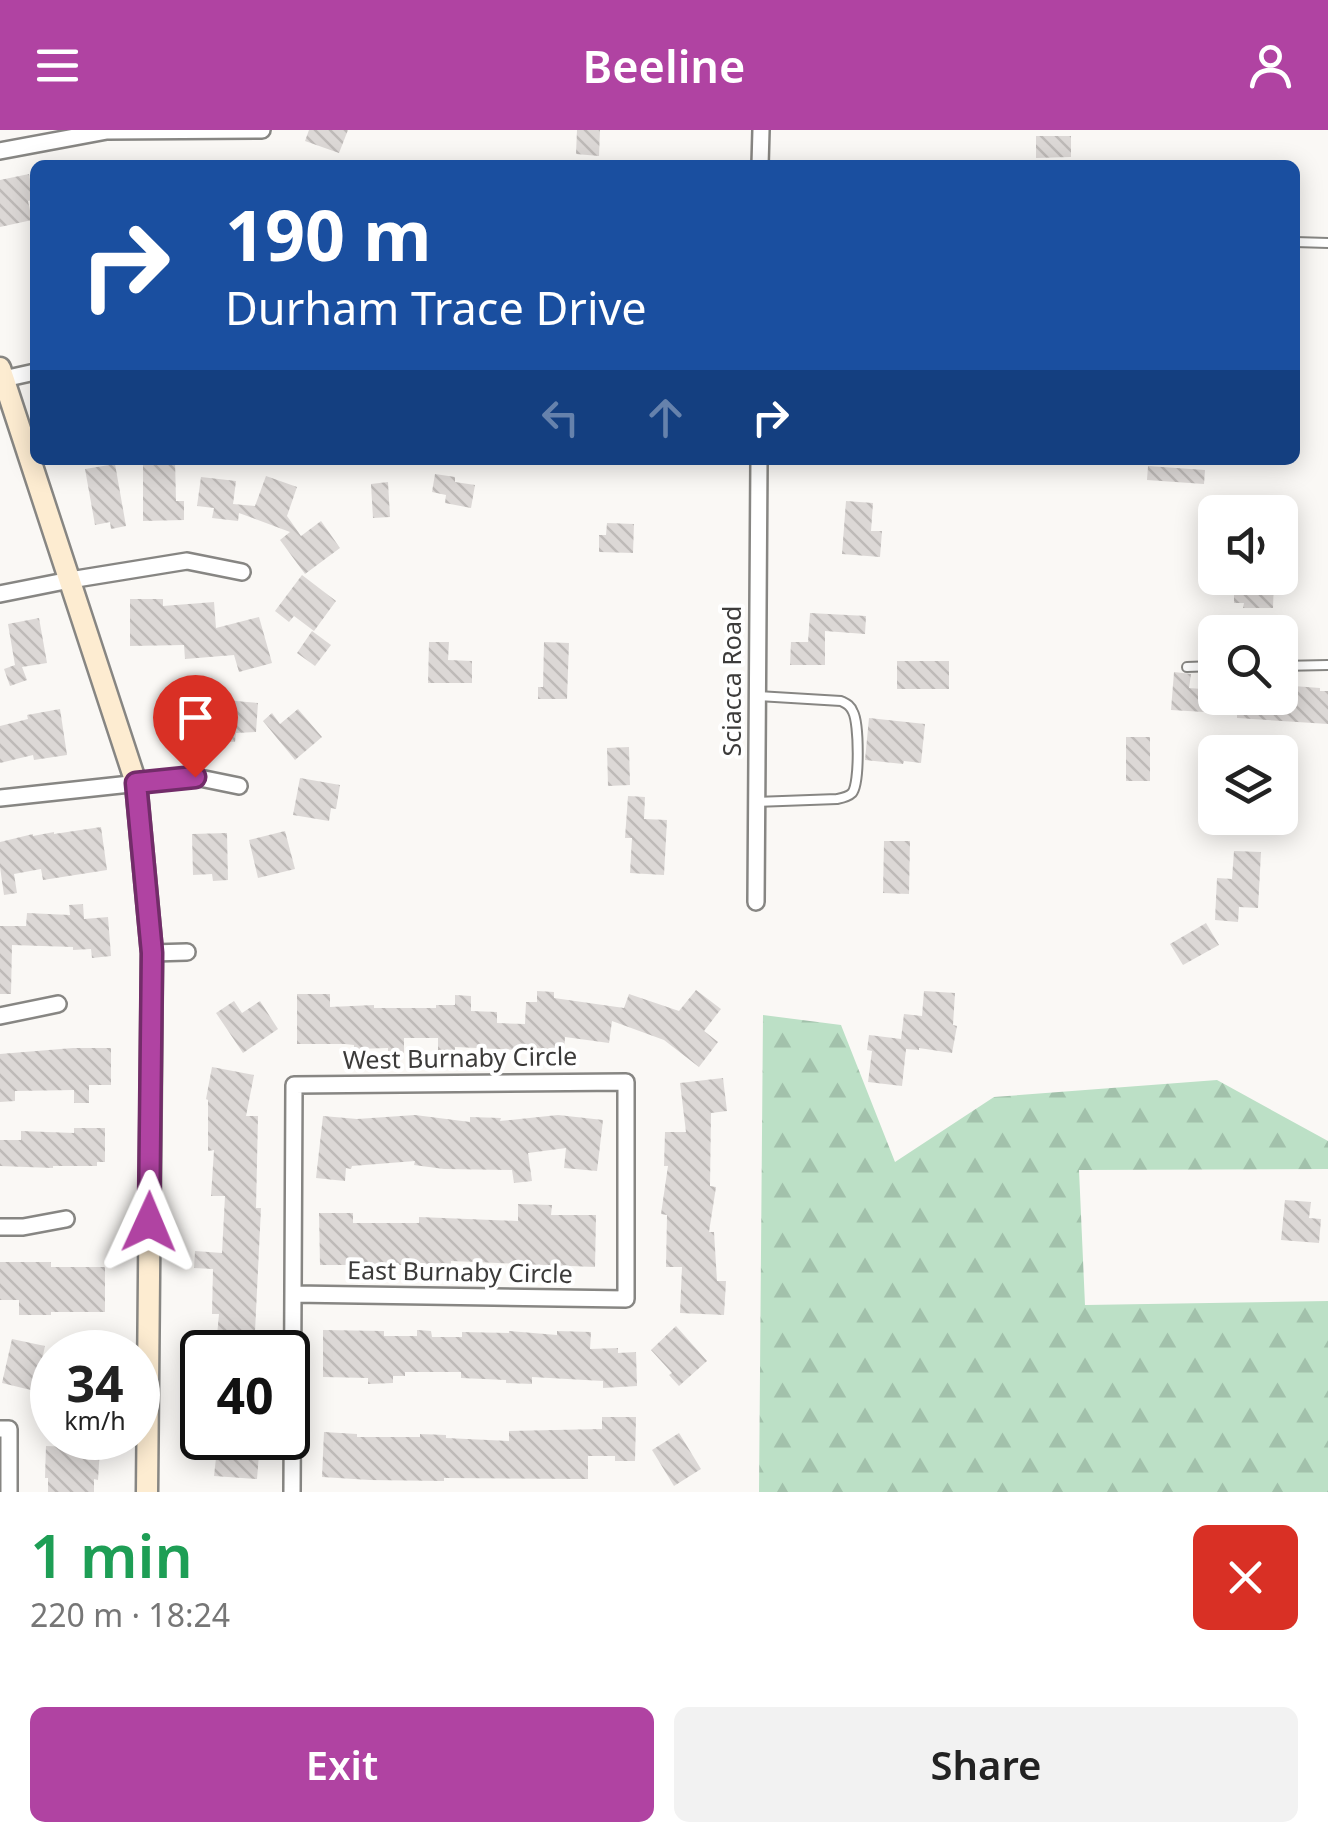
<!DOCTYPE html>
<meta charset="utf-8">
<style>
body{margin:0;font-family:"Noto Sans",sans-serif;background:#f2f2f2;color:#222;height:100vh;display:flex;flex-direction:column;font-size:38px;white-space:nowrap}
*{box-sizing:border-box;margin:0}
p{font-size:32px;color:#767676}
.icon{flex:none;width:55px;height:55px;fill:none;stroke:currentColor;stroke-width:2;stroke-linecap:round;stroke-linejoin:round}
.map{position:relative;height:1362px;overflow:hidden}
.details{display:flex;flex-direction:column;background:#fff;flex:1}
.details>*{flex:none}
.hud{position:absolute;left:30px;top:30px;width:1270px;height:305px;border-radius:15px;box-shadow:0 5px 25px #0003;background:#1a4fa0;color:#fff;overflow:hidden}
.fabs{position:absolute;left:1198px;top:365px;display:grid;gap:20px}
.fabs a{display:grid;place-items:center;width:100px;height:100px;border-radius:15px;background:#fff;box-shadow:0 5px 25px #0003;font-size:50px}
.speed{position:absolute;left:30px;top:1200px;display:flex;gap:20px;font-size:50px;font-weight:700;text-align:center}
.speed>*{display:grid;place-content:center;width:130px;height:130px;border-radius:50%;background:#fff;box-shadow:0 5px 25px #0003;line-height:1}
.speed small{font-size:25px;font-weight:400}
.speed .limit{border:5px solid #111;border-radius:15px;background:#fff;color:#111}
.pin{position:absolute;display:grid;place-items:center;width:85px;height:85px;color:#fff;margin:-102px -42px;border-radius:50% 50% 50% 0;rotate:-45deg;box-shadow:0 0 10px #0007}
.pin .icon{rotate:45deg}
.me{position:absolute;width:110px;margin:-55px;rotate:1deg;stroke-linejoin:round;filter:drop-shadow(0 0 8px #0008)}
.turn{display:flex;align-items:center;gap:35px;height:210px;padding:0 30px;font-size:45px}
.turn .icon{width:130px;height:130px;stroke-width:2.5}
.turn b{display:block;font-size:70px;line-height:85px}
.lanes{display:flex;align-items:center;height:95px;padding:0 30px;background:#0003;justify-content:center;gap:50px;direction:ltr}
.lanes .off{opacity:.35}
.round{display:grid;place-items:center;flex:none;width:105px;height:105px;border-radius:15px;background:#f2f2f2}
.summary{display:flex;align-items:center;justify-content:space-between;height:170px;padding:0 30px}
h1{font-size:60px;font-weight:600;line-height:75px;color:#1e9e55}
.cta{display:flex;gap:20px;margin-top:auto;padding:20px 30px}
.cta a{flex:1;height:115px;border-radius:15px;background:#b043a2;color:#fff;font-size:40px;font-weight:600;line-height:115px;text-align:center}
.cta a+a{background:#f2f2f2;color:#222}
header{display:flex;justify-content:space-between;align-items:center;height:130px;padding:0 30px;background:#b043a2;color:#fff;font-size:45px;font-weight:600}
.map>svg:first-child{display:block}
.forest{fill:url(#forest-firs)}
.building{fill:url(#building-back-hatch)}
.lines{fill:none;stroke-linecap:round;stroke-linejoin:round}
.lane-casing{stroke:#878683;stroke-width:12}
.street-casing{stroke:#878683;stroke-width:20}
.secondary-casing{stroke:#878683;stroke-width:25}
.lane{stroke:#fff;stroke-width:8}
.street{stroke:#fff;stroke-width:15}
.secondary{stroke:#fdecd1;stroke-width:20}
.route-casing{stroke:#722c69;stroke-width:25}
.route{stroke:#b043a2;stroke-width:18}
.labels{text-anchor:middle;stroke-width:8;stroke-linejoin:round;paint-order:stroke}
.street-label{font-size:25px;fill:#3c3b3a;stroke:#fff}
</style>
<header><svg class="icon" aria-label="menu" viewBox="0 0 24 24"><path d="M4 6h16M4 12h16M4 18h16"/></svg>Beeline<svg class="icon" aria-label="person" viewBox="0 0 24 24"><circle cx="12" cy="8" r="4"/><path d="M4 21q1-7 8-7t8 7"/></svg></header>
<div class="map">
<svg width="1328" height="1362" viewBox="0 0 1328 1362">
<defs>
<pattern id="forest-firs" width="22" height="20" patternUnits="userSpaceOnUse" patternTransform="scale(2.5)"><rect width="22" height="20" fill="#bce0c6"/><path d="M5 1l3.5 6h-7zM16 11l3.5 6h-7z" fill="#a2c1ab"/></pattern>
<pattern id="building-back-hatch" width="6" height="6" patternUnits="userSpaceOnUse" patternTransform="scale(2.5)"><rect width="6" height="6" fill="#dcd8d6"/><path d="M-1 5l2 2M0 0l6 6M5-1l2 2" fill="none" stroke="#bebab8"/></pattern>
</defs>
<rect width="100%" height="100%" fill="#faf8f5"/>
<!-- forest -->
<polygon class="forest" points="763,885 841,895 895,1032 994,967 1217,950 1328,1011 1328,1039 1079,1040 1085,1175 1328,1171 1328,1362 759,1362"/>
<!-- building -->
<g class="building">
<polygon points="309,0 348,0 339,23 305,11"/>
<polygon points="577,0 600,0 599,26 576,24"/>
<polygon points="1036,6 1071,6 1071,27 1036,28"/>
<polygon points="29,44 34,70 28,71 32,90 0,97 0,50"/>
<polygon points="143,330 175,330 176,371 184,371 184,390 143,391"/>
<polygon points="115,334 126,396 111,399 110,392 95,395 85,339"/>
<polygon points="1148,336 1205,340 1204,354 1147,350"/>
<polygon points="435,344 455,347 455,352 475,355 471,378 445,373 446,365 432,362"/>
<polygon points="266,346 297,357 287,386 301,406 321,391 340,418 305,444 280,410 290,402 239,383 238,391 212,388 214,378 197,376 201,347 236,351 233,374 255,376"/>
<polygon points="388,352 390,387 373,388 371,354"/>
<polygon points="846,371 873,373 871,401 882,401 880,427 842,424"/>
<polygon points="607,393 634,394 633,423 599,422 599,405 606,405"/>
<polygon points="302,445 336,471 314,501 294,486 289,492 275,481"/>
<polygon points="1243,448 1274,448 1273,478 1243,478 1244,473 1234,473 1234,453 1243,452"/>
<polygon points="130,469 163,469 163,476 214,472 216,498 259,487 272,533 239,542 234,525 185,529 184,515 130,516"/>
<polygon points="810,483 866,486 865,504 825,501 825,535 790,535 791,512 808,512"/>
<polygon points="39,488 47,533 22,537 27,550 10,556 4,539 15,535 8,494"/>
<polygon points="312,501 331,515 315,536 297,523"/>
<polygon points="429,512 449,512 448,530 472,531 472,553 428,553"/>
<polygon points="544,512 569,513 567,569 538,569 538,557 543,557"/>
<rect x="897" y="531" width="52" height="28"/>
<polygon points="1174,542 1191,544 1189,558 1215,560 1215,568 1280,568 1280,555 1320,558 1320,561 1328,561 1328,594 1237,588 1237,584 1171,580"/>
<polygon points="197,559 199,612 165,613 163,560"/>
<polygon points="224,570 258,573 256,602 236,603 235,612 220,611"/>
<polygon points="60,579 67,625 34,630 33,625 0,633 0,596 28,589 27,585"/>
<polygon points="298,579 322,607 295,630 263,591 272,583 280,594"/>
<polygon points="869,588 925,594 921,633 904,631 903,634 865,630"/>
<rect x="1126" y="607" width="24" height="44"/>
<polygon points="629,617 630,655 608,656 607,618"/>
<polygon points="300,648 340,655 336,679 331,678 329,691 293,685"/>
<polygon points="628,666 645,667 644,689 667,690 664,745 630,743 632,708 625,708"/>
<polygon points="101,697 107,740 43,750 41,739 14,744 17,763 4,765 0,737 0,712 33,704 33,706 54,702 54,704"/>
<polygon points="285,701 295,739 258,748 249,710"/>
<polygon points="227,703 228,750 213,751 212,744 193,745 192,704"/>
<polygon points="884,711 910,711 909,764 883,763"/>
<polygon points="1234,721 1261,722 1258,778 1239,777 1238,792 1215,790 1217,748 1232,749"/>
<polygon points="83,774 84,789 108,787 111,826 92,828 91,819 73,820 73,817 12,815 11,864 0,864 0,796 26,796 27,783 70,785 69,775"/>
<polygon points="1206,793 1219,815 1183,835 1170,814"/>
<polygon points="696,860 721,879 704,901 718,912 699,937 664,910 612,891 609,913 565,907 564,922 455,917 455,922 438,922 438,908 404,908 404,923 388,923 388,918 354,919 354,915 345,914 297,914 297,864 330,864 330,877 374,875 374,878 436,878 436,875 455,875 455,865 471,866 471,881 497,882 497,893 525,894 526,872 537,872 537,861 554,862 554,868 624,878 629,864 679,881"/>
<polygon points="924,861 955,863 953,895 957,896 952,923 919,918 919,920 906,919 902,956 868,952 872,921 867,920 869,905 901,909 904,884 922,886"/>
<polygon points="234,871 242,883 260,871 278,899 243,923 216,883"/>
<polygon points="73,918 111,918 111,955 89,955 89,973 74,973 74,960 15,961 15,971 0,972 0,924"/>
<polygon points="212,937 254,945 246,986 258,986 256,1078 261,1078 254,1222 221,1222 223,1207 217,1206 219,1184 212,1184 213,1139 194,1138 195,1121 222,1123 225,1066 211,1066 214,1020 208,1021 208,970 206,969"/>
<polygon points="723,948 727,981 711,983 710,1056 716,1057 709,1102 714,1102 717,1151 726,1151 724,1185 680,1183 682,1137 666,1137 667,1085 661,1084 668,1036 664,1036 665,1002 686,1002 680,953"/>
<polygon points="415,985 470,992 470,987 501,988 500,991 558,985 603,990 597,1041 564,1038 566,1018 528,1023 532,1051 514,1053 512,1040 444,1039 414,1035 415,1031 352,1036 351,1039 346,1038 345,1051 316,1048 323,986 357,989"/>
<polygon points="74,998 105,998 105,1032 97,1032 97,1036 53,1036 53,1038 0,1036 0,1010 21,1010 21,1001 74,1003"/>
<polygon points="1285,1070 1311,1072 1309,1088 1321,1089 1319,1113 1281,1110"/>
<polygon points="518,1074 552,1075 551,1085 596,1085 595,1137 451,1131 451,1135 320,1135 319,1083 353,1083 353,1093 419,1093 419,1087 518,1091"/>
<polygon points="0,1132 51,1132 51,1137 105,1137 105,1182 51,1182 51,1185 19,1185 19,1170 0,1170"/>
<polygon points="676,1196 707,1231 679,1256 669,1245 672,1243 651,1220"/>
<polygon points="323,1200 384,1201 384,1206 417,1206 417,1200 431,1201 432,1207 462,1207 462,1202 509,1203 509,1201 557,1205 557,1201 591,1202 590,1219 618,1218 618,1223 636,1222 637,1256 603,1258 603,1251 532,1247 532,1254 506,1253 506,1250 461,1248 461,1242 405,1242 405,1246 393,1246 393,1253 368,1254 368,1248 323,1247"/>
<polygon points="12,1209 45,1216 35,1261 2,1253"/>
<polygon points="602,1287 636,1287 635,1331 615,1331 615,1326 588,1326 588,1349 444,1348 444,1351 370,1350 322,1347 324,1302 357,1304 357,1307 420,1307 420,1304 446,1305 446,1308 509,1311 509,1301 602,1299"/>
<polygon points="679,1303 701,1339 674,1356 652,1320"/>
<polygon points="214,1308 260,1311 257,1349 214,1346 216,1328 212,1328"/>
<polygon points="46,1316 100,1318 98,1350 94,1349 94,1362 48,1362 48,1348 45,1348"/>
</g>
<g class="lines">
<!-- lane casing -->
<g class="lane-casing">
<g id="lane">
<polyline points="1295,112 1328,113"/>
<polyline points="1280,536 1328,535"/>
<polyline points="1187,537 1215,536"/>
<path d="M757,672l80,-3c5,-1 11,-2 15,-6 8,-9 7,-70 1,-81 -3,-7 -6,-8 -12,-11l-84,-5"/>
</g>
</g>
<!-- street casing -->
<g class="street-casing">
<g id="street">
<polyline points="0,21 107,1 262,0"/>
<polyline points="760,35 761,0"/>
<polyline points="6,256 8,248 35,242"/>
<polyline points="0,464 70,450 187,431 242,442"/>
<polyline points="0,668 195,647 239,656"/>
<polyline points="756,772 759,330"/>
<polyline points="152,823 187,822"/>
<polyline points="0,886 58,874"/>
<polyline points="0,1097 23,1097 66,1089"/>
<polyline points="0,1299 9,1299 9,1362"/>
<polyline points="292,1362 294,955 626,952 626,1169 293,1164"/>
</g>
</g>
<!-- secondary casing -->
<g class="secondary-casing">
<polyline id="secondary" points="0,238 136,653 152,823 147,1362"/>
</g>
<!-- lane -->
<use href="#lane" class="lane"/>
<!-- street -->
<use href="#street" class="street"/>
<!-- secondary -->
<use href="#secondary" class="secondary"/>
</g>
<g class="lines">
<!-- route casing -->
<g class="route-casing">
<polyline id="route" points="149,1092 152,823 136,653 195,647"/>
</g>
<!-- route -->
<use href="#route" class="route"/>
</g>
<g class="labels">
<!-- street labels -->
<g class="street-label">
<text transform="translate(732 551) rotate(-90)" y="9">Sciacca Road</text>
<text transform="translate(460 928) rotate(-1)" y="9">West Burnaby Circle</text>
<text transform="translate(460 1142) rotate(1)" y="9">East Burnaby Circle</text>
</g>
</g>
</svg>
<div class="fabs">
<a><svg class="icon" aria-label="sound" viewBox="0 0 24 24"><path d="M4 9h4l5-4v14l-5-4H4zM17 9q2 3 0 6"/></svg></a>
<a><svg class="icon" aria-label="search" viewBox="0 0 24 24"><circle cx="10" cy="10" r="6"/><path d="M15 15l6 6"/></svg></a>
<a><svg class="icon" aria-label="layers" viewBox="0 0 24 24"><path d="M12 4l9 5-9 5-9-5zM3 14l9 5 9-5"/></svg></a>
</div>
<div class="speed"><div>34<small>km/h</small></div><div class="limit">40</div></div>
<div class="pin" style="left:195px;top:647px;background:#d93025"><svg class="icon" aria-label="arrive" viewBox="0 0 24 24"><path d="M6 21V4h12l-3 4 3 4H6"/></svg></div>
<svg class="me" style="left:149px;top:1092px" viewBox="-20 -20 40 40"><path d="M0-17L14 15 0 8-14 15z" fill="#b043a2" stroke="#fff" stroke-width="4"/></svg>
<div class="hud">
<div class="turn"><svg class="icon" aria-label="right" viewBox="0 0 24 24"><path d="M7 20v-9h11M14 6l5 5-5 5"/></svg><div><b>190 m</b>Durham Trace Drive</div></div>
<div class="lanes"><svg class="icon off" aria-label="left" viewBox="0 0 24 24"><path d="M17 20v-9H6M10 6l-5 5 5 5"/></svg><svg class="icon off" aria-label="ahead" viewBox="0 0 24 24"><path d="M12 20V5M6 11l6-6 6 6"/></svg><svg class="icon" aria-label="right" viewBox="0 0 24 24"><path d="M7 20v-9h11M14 6l5 5-5 5"/></svg></div>
</div>
</div>
<section class="details">
<div class="summary"><div><h1>1 min</h1><p>220 m · 18:24</p></div><a class="round" style="background:#d93025;color:#fff"><svg class="icon" aria-label="close" viewBox="0 0 24 24"><path d="M6 6l12 12M18 6L6 18"/></svg></a></div>
<div class="cta"><a>Exit</a><a>Share</a></div>
</section>
